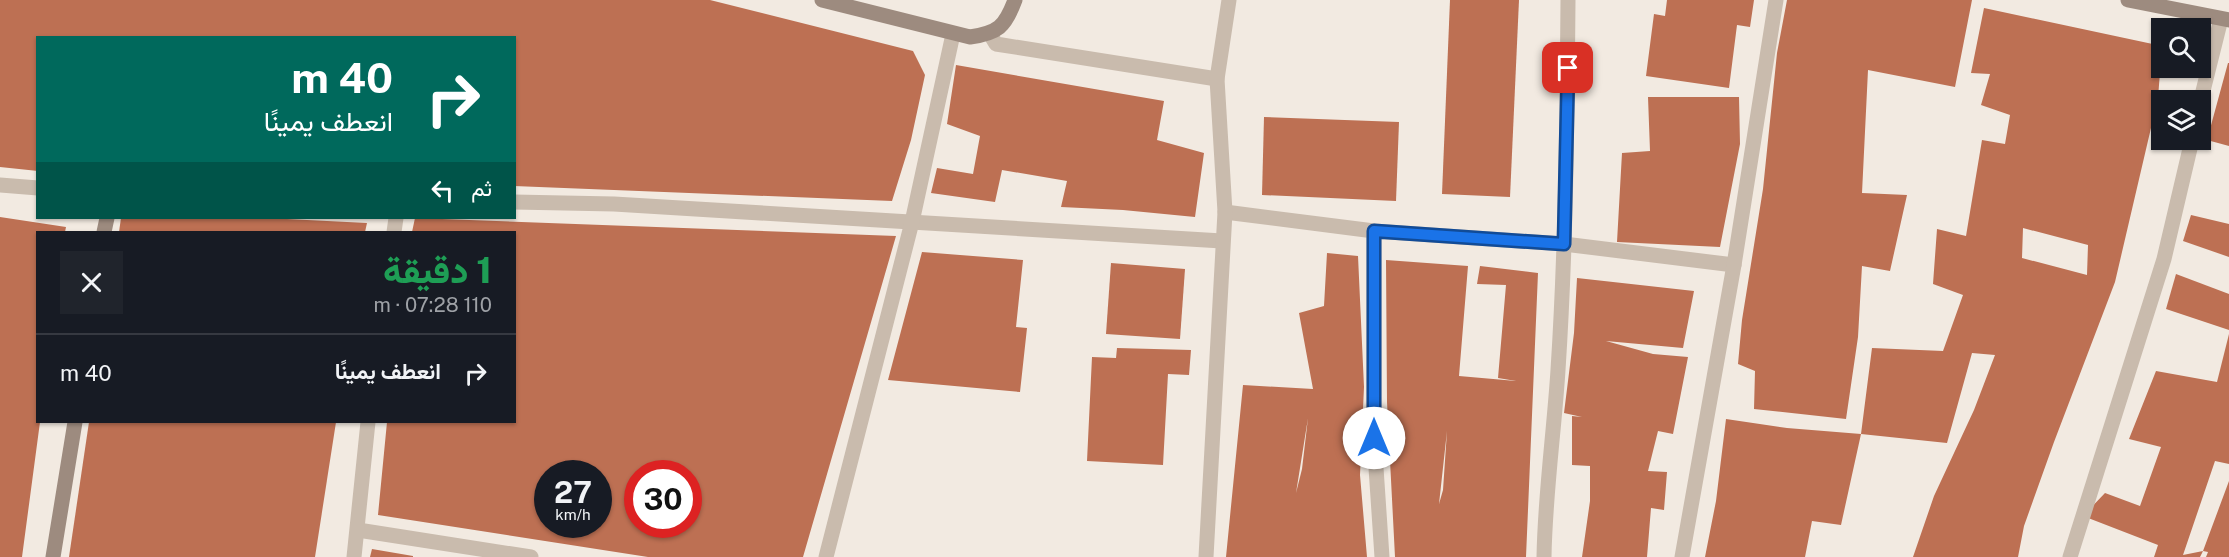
<!DOCTYPE html>
<html lang="ar">
<meta charset="utf-8">
<style>
body{margin:0;font-family:"Public Sans",Vazirmatn,sans-serif;background:#20242c;color:#f1f3f6;direction:rtl;height:100vh;display:flex;flex-direction:column;font-size:22px;white-space:nowrap}
*{box-sizing:border-box;margin:0}
p{font-size:20px;color:#9ea1a6}
.icon{flex:none;width:33px;height:33px;fill:none;stroke:currentColor;stroke-width:2;stroke-linecap:round;stroke-linejoin:round}
.map{position:relative;flex:1;overflow:hidden;direction:ltr}
.panel{position:absolute;left:36px;top:231px;width:480px;height:192px;display:flex;flex-direction:column;background:#171b24;border-radius:0px;box-shadow:0 2px 4px #0004;direction:rtl}
.panel>*{flex:none}
.guide{position:absolute;left:36px;top:36px;width:480px;height:183px;border-radius:0px;box-shadow:0 2px 4px #0004;direction:rtl;background:#00695c;color:#fff;overflow:hidden}
.fabs{position:absolute;left:2151px;top:18px;display:grid;gap:12px}
.fabs a{display:grid;place-items:center;width:60px;height:60px;border-radius:0px;background:#171b24;box-shadow:0 2px 4px #0004;font-size:30px}
.speed{position:absolute;left:534px;top:460px;display:flex;gap:12px;font-size:30px;font-weight:700;text-align:center}
.speed>*{display:grid;place-content:center;width:78px;height:78px;border-radius:50%;background:#171b24;box-shadow:0 2px 4px #0004;line-height:1}
.speed small{font-size:15px;font-weight:400}
.speed .limit{border:9px solid #d22;background:#fff;color:#111}
.pin{position:absolute;display:grid;place-items:center;width:51px;height:51px;color:#fff;margin:-26px;border-radius:12px;box-shadow:0 3px 9px #0006}
.me{position:absolute;width:66px;margin:-33px;rotate:0deg;stroke-linejoin:round;filter:drop-shadow(0 0 4px #0008)}
.turn{display:flex;align-items:center;gap:21px;height:126px;padding:0 24px;font-size:27px}
.turn .icon{width:78px;height:78px;stroke-width:2.5}
.turn b{display:block;font-size:42px;line-height:51px}
.then{display:flex;align-items:center;height:57px;padding:0 24px;background:#0003;gap:12px;font-size:22px}
.round{display:grid;place-items:center;flex:none;width:63px;height:63px;border-radius:0px;background:#20242c}
.summary{display:flex;align-items:center;justify-content:space-between;height:102px;padding:0 24px}
h1{font-size:36px;font-weight:800;line-height:45px;color:#1e9e55}
ul{padding:0;list-style:none}
li{display:flex;align-items:center;gap:18px;height:78px;padding:0 24px;border-top:2px solid #363941}
li div{flex:1}
li b{display:block;font-size:22px}
li em{font-style:normal}
.map>svg:first-child{display:block}
.building{fill:#bd7053;fill-rule:evenodd}
.lines{fill:none;stroke-linecap:round;stroke-linejoin:round}
.lane{stroke:#c9bbad;stroke-width:15}
.street{stroke:#c9bbad;stroke-width:15}
.secondary{stroke:#9d8b7f;stroke-width:15}
.route-casing{stroke:#114b97;stroke-width:15}
.route{stroke:#1a73e8;stroke-width:10}
</style>
<div class="map">
<svg width="2229" height="557" viewBox="0 0 2229 557">
<rect width="100%" height="100%" fill="#f2eae1"/>
<!-- building -->
<g class="building">
<polygon points="0,0 710,0 913,51 925,75 911,140 892,201 514,186 514,38 38,38 38,171 0,167"/>
<polygon points="1450,0 1519,0 1510,197 1442,194"/>
<polygon points="1667,0 1754,0 1750,27 1737,25 1729,88 1646,76 1654,14 1665,16"/>
<polygon points="1787,0 1972,0 1955,87 1868,70 1862,193 1907,195 1890,271 1862,266 1858,337 1846,419 1754,409 1755,371 1738,364 1742,320 1763,189 1777,53"/>
<path d="M1984,8l178,38 -4,52 -43,184 -61,160 -30,84 -6,31h-105l21,-61 40,-86 21,-55 -23,-2 -25,90 -86,-9 11,-86 71,3 20,-56 -30,-11 4,-55 29,7 16,-96 23,4 5,-29 -29,-10 9,-31 -19,-1zM2023,228l65,17 -1,30 -65,-17z"/>
<polygon points="2228,63 2229,63 2229,146 2207,140"/>
<polygon points="956,65 1164,101 1157,140 1204,153 1195,217 1123,210 1061,207 1067,181 1002,170 995,202 931,193 937,168 973,174 980,136 947,124"/>
<polygon points="1648,97 1739,97 1740,144 1720,247 1617,242 1622,153 1650,151"/>
<polygon points="1264,117 1399,122 1396,201 1262,195"/>
<polygon points="2191,215 2229,224 2229,257 2183,241"/>
<polygon points="0,217 66,227 65,232 38,232 38,422 40,422 22,557 0,557"/>
<polygon points="121,218 267,218 367,223 365,232 119,232"/>
<path d="M415,218l481,18 -93,321h-155l-270,-42 9,-93h127v-190h-102zM548,474h50v51h-50zM638,474h50v51h-50z"/>
<polygon points="922,252 1023,260 1016,327 1027,328 1020,392 888,380"/>
<path d="M1327,253l31,3 6,131 -4,88 7,82h-141l17,-172 70,4 -14,-76 25,-7zM1308,418l-6,51 -6,24z"/>
<path d="M1386,260l82,6 -9,110 57,5 -18,-3 8,-93 -29,-1 3,-18 58,7 -12,284h-131l-8,-155zM1447,431l-4,59 -4,14z"/>
<polygon points="1111,263 1185,269 1180,339 1106,334"/>
<polygon points="2176,274 2229,294 2229,330 2166,309"/>
<polygon points="1577,278 1694,291 1683,348 1606,341 1653,354 1688,357 1673,434 1658,431 1648,471 1667,472 1664,510 1651,508 1647,557 1582,557 1590,501 1590,466 1572,465 1572,416 1582,417 1564,413 1574,333"/>
<polygon points="2229,334 2229,464 2215,461 2183,555 2203,551 2229,481 2229,557 2206,557 2208,552 2203,551 2200,557 2154,557 2158,545 2083,516 2105,493 2140,506 2161,447 2129,439 2156,371 2217,382"/>
<polygon points="1117,348 1191,350 1189,375 1168,374 1163,465 1087,461 1092,357 1116,358"/>
<polygon points="1726,419 1787,428 1861,434 1841,525 1812,521 1805,557 1705,557 1716,501"/>
<polygon points="89,422 336,422 315,557 69,557"/>
<polygon points="372,549 413,556 413,557 370,557"/>
</g>
<g class="lines">
<!-- lane -->
<path class="lane" d="M1544,557c1,-63 10,-124 14,-187 8,-123 9,-247 10,-370"/>
<!-- street -->
<g class="street">
<polyline points="990,34 996,44 1217,79"/>
<polyline points="2200,103 2221,19"/>
<polyline points="0,185 38,188"/>
<polyline points="514,202 614,204 1222,241"/>
<polyline points="1225,212 1374,231 1564,244 1734,265"/>
<polyline points="1374,231 1374,438 1382,557"/>
<polyline points="394,232 396,218"/>
<polyline points="358,530 531,557"/>
<polyline points="354,557 368,422"/>
<polyline points="826,557 912,222 953,34"/>
<polyline points="1206,557 1225,212 1217,79 1229,0"/>
<polyline points="1682,557 1734,265 1776,0"/>
<polyline points="2070,557 2164,259 2192,140"/>
</g>
<!-- secondary -->
<g class="secondary">
<path d="M822,0l148,37c28,-4 35,-10 45,-37"/>
<polyline points="2128,0 2229,20"/>
<polyline points="104,232 107,218"/>
<polyline points="53,557 75,422"/>
</g>
</g>
<g class="lines">
<!-- route casing -->
<g class="route-casing">
<polyline id="route" points="1374,438 1374,231 1564,244 1568,68"/>
</g>
<!-- route -->
<use href="#route" class="route"/>
</g>
</svg>
<div class="fabs">
<a><svg class="icon" aria-label="search" viewBox="0 0 24 24"><circle cx="10" cy="10" r="6"/><path d="M15 15l6 6"/></svg></a>
<a><svg class="icon" aria-label="layers" viewBox="0 0 24 24"><path d="M12 4l9 5-9 5-9-5zM3 14l9 5 9-5"/></svg></a>
</div>
<div class="speed"><div>27<small>km/h</small></div><div class="limit">30</div></div>
<div class="pin" style="left:1568px;top:68px;background:#d93025"><svg class="icon" aria-label="arrive" viewBox="0 0 24 24"><path d="M6 21V4h12l-3 4 3 4H6"/></svg></div>
<svg class="me" style="left:1374px;top:438px" viewBox="-20 -20 40 40"><circle r="19" fill="#fff"/><path d="M0-13L10 11 0 6-10 11z" fill="#1a73e8"/></svg>
<div class="guide">
<div class="turn"><svg class="icon" aria-label="right" viewBox="0 0 24 24"><path d="M7 20v-9h11M14 6l5 5-5 5"/></svg><div><b>40 m</b>انعطف يمينًا</div></div>
<div class="then">ثم<svg class="icon" aria-label="left" viewBox="0 0 24 24"><path d="M17 20v-9H6M10 6l-5 5 5 5"/></svg></div>
</div>
<section class="panel">
<div class="summary"><div><h1>1 دقيقة</h1><p>110 m · 07:28</p></div><a class="round"><svg class="icon" aria-label="close" viewBox="0 0 24 24"><path d="M6 6l12 12M18 6L6 18"/></svg></a></div>
<ul>
<li><svg class="icon" aria-label="right" viewBox="0 0 24 24"><path d="M7 20v-9h11M14 6l5 5-5 5"/></svg><div><b>انعطف يمينًا</b></div><em>40 m</em></li>
</ul>
</section>
</div>
